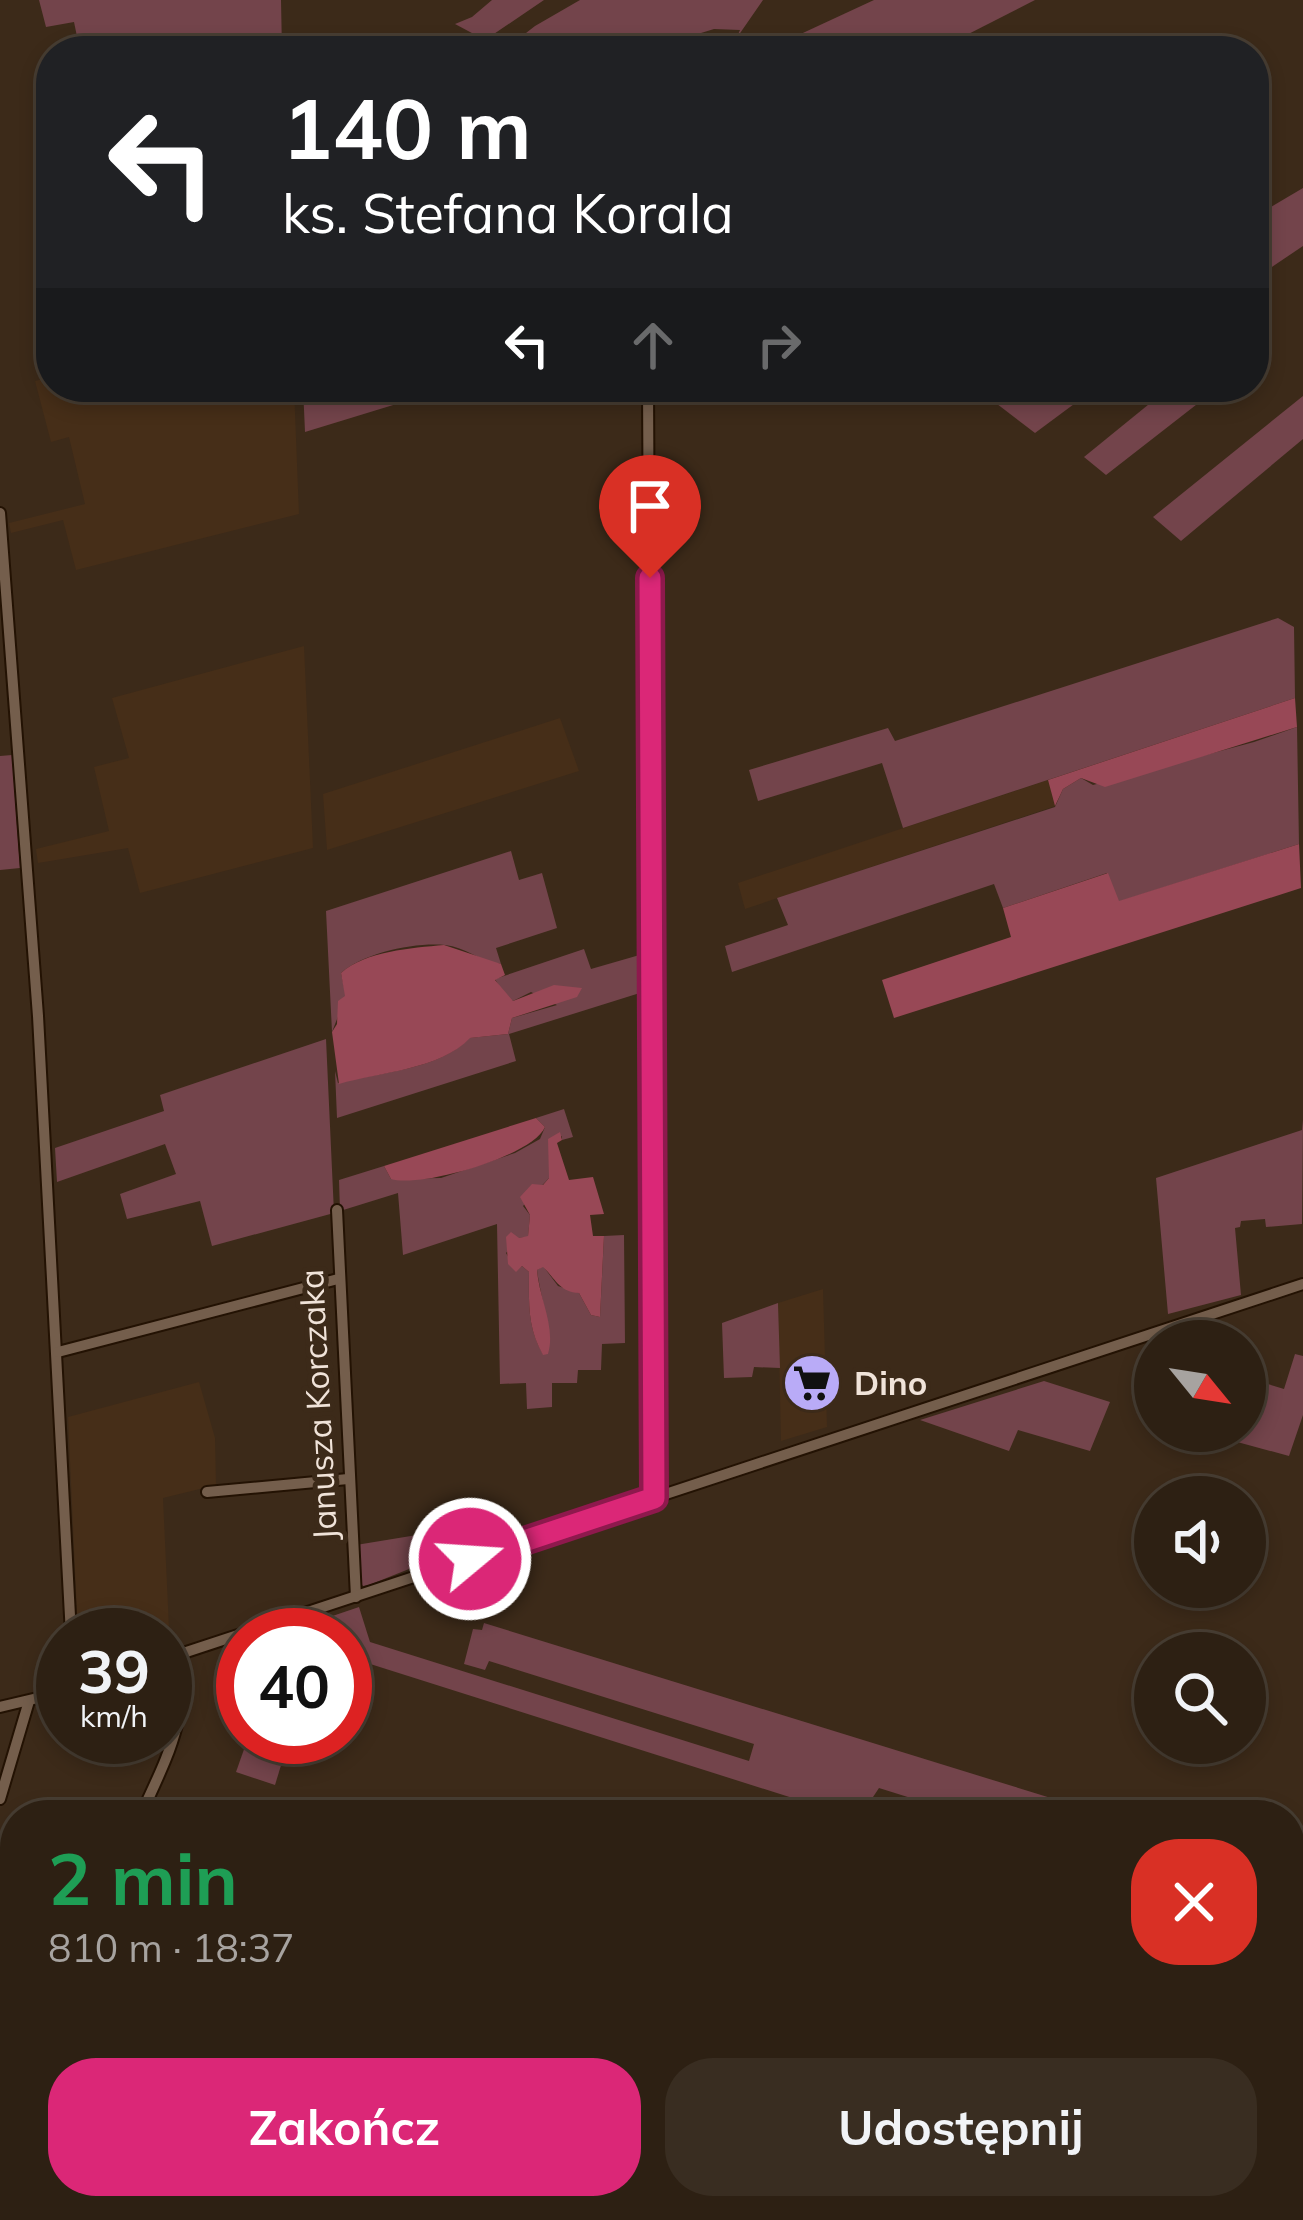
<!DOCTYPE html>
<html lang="pl">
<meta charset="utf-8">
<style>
body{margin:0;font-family:Mulish,sans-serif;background:#392d21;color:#f1f3f6;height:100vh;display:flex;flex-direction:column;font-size:45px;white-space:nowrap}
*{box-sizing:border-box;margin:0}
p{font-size:39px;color:#a7a3a0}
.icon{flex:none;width:66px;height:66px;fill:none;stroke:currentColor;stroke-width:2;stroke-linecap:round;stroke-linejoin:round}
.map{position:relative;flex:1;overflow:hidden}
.side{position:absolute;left:0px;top:1800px;width:1305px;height:420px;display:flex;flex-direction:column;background:#2d2013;border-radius:48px 48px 0 0;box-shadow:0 6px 18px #0003,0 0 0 3px #483e33}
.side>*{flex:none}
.banner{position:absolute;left:36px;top:36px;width:1233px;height:366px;border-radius:48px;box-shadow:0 6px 18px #0003,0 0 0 3px #483e33;background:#202124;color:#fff;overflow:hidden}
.needle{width:78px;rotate:120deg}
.buttons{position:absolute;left:1134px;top:1320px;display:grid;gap:24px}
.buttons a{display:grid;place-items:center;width:132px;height:132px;border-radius:50%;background:#2d2013;box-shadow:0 6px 18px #0003,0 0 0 3px #483e33;font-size:60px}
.speed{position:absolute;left:36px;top:1608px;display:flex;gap:24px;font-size:60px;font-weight:700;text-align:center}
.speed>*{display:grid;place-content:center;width:156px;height:156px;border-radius:50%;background:#2d2013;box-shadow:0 6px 18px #0003,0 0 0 3px #483e33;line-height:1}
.speed small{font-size:30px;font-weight:400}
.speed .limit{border:18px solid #d22;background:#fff;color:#111}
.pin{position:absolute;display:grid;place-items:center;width:102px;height:102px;color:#fff;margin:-123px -51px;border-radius:50% 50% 50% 0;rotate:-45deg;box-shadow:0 0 12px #0007}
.pin .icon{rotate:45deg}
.me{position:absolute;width:132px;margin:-66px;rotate:72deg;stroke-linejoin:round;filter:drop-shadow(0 0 9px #0008)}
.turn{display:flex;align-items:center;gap:42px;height:252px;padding:0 48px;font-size:54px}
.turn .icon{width:156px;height:156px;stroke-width:2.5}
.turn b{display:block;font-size:84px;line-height:102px}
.lanes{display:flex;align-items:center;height:114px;padding:0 48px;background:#0003;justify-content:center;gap:60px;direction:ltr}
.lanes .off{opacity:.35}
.round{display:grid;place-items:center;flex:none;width:126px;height:126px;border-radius:48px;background:#392d21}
.headline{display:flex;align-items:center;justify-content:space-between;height:204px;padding:0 48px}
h1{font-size:72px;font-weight:700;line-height:90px;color:#1e9e55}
.button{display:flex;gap:24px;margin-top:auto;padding:24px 48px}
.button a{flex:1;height:138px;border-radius:48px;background:#db2777;color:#fff;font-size:48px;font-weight:700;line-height:138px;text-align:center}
.button a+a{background:#392d21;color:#f1f3f6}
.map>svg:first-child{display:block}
.built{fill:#462e18}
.green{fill:#73444b}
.forest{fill:#984856}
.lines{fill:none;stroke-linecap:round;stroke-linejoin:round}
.minor-casing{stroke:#231203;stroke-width:14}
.minor{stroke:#745e4c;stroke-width:10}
.route-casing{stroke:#8e194d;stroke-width:30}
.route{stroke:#db2777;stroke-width:21}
.labels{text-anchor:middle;stroke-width:10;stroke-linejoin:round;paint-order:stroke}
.poi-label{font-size:33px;font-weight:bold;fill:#f0e3d9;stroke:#3c2a19;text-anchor:start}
.street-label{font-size:33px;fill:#f0e3d9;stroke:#3c2a19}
</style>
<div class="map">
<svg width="1303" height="2220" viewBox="0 0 1303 2220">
<rect width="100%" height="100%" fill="#3c2a19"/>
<!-- built -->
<g class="built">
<polygon points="51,377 51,387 294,387 299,514 76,570 63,520 11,533 9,523 85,504 69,437 51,442 35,381"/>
<polygon points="304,646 313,848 140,893 128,848 38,863 36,849 109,831 94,767 129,758 112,698"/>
<polygon points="560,718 579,771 327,850 323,794"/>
<polygon points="1048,780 1055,806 745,909 738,883"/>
<polygon points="823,1289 827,1427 781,1441 778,1303"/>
<polygon points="199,1382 215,1438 216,1485 163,1498 169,1628 154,1635 78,1635 68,1417"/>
</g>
<!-- green -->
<g class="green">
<polygon points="39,0 281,0 282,51 80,51 74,22 46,27"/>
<polygon points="492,0 544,0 485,40 455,24 472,17"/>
<polygon points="580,0 763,0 736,39 740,30 714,29 688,37 682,51 503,51 535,26"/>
<polygon points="874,0 1035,0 935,51 764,51"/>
<polygon points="1303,188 1303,246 1254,279 1254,217"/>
<polygon points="303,387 316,391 331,387 452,387 305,432"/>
<polygon points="992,387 1097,387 1035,433 984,394"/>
<polygon points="1170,387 1219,387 1106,475 1084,457"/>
<polygon points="1303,396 1303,439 1181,541 1153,517"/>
<polygon points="1278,618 1294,627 1295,698 903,828 882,763 758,801 749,770 888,728 895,741"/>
<polygon points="1297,727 1299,844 1118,902 1107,873 1003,908 994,884 732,972 725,946 788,925 777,898 1055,807 1063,789 1081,778 1093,785 1254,742"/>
<polygon points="12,755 20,868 0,870 0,756"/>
<path d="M511,851l8,29 23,-7 15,55 -61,20 5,16c-20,-2 -36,-17 -56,-19 -30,-3 -82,8 -104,28l5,23 -14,36 -6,-121z"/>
<path d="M584,949l7,20 52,-15v38l-134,42 7,27 -179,57 -2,-47 3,12c41,-11 102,-13 131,-45l39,-4 4,-16 45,-13 -26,-13 -18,9 -8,-5 -10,-17z"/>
<polygon points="326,1039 334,1213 212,1246 200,1201 127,1219 120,1194 176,1174 165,1144 57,1182 55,1148 164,1111 160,1095"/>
<path d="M564,1109l9,28 -11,3v-4l-13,9v33l-26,28 7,9 -2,22 -9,1 -13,15 10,18 6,-5 7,6c0,31 -2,55 14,82 9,-30 -2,-53 -6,-84l6,-4 15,20 21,7 12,22 9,2 4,-81 20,-1 1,108 -23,1 -1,26h-23l-1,13h-25v24l-25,2 -1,-26 -26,1 -3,-160 -94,31 -5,-62 -58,18 -1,-31 45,-14 7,13 50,-1 74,-25 25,-14 5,-12 -9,-9z"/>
<polygon points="1303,1120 1302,1224 1266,1227 1265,1219 1241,1221 1240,1227 1235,1228 1241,1295 1168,1314 1156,1178 1302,1130"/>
<polygon points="778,1303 780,1368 754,1367 752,1377 724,1378 722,1323"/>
<polygon points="1295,1354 1303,1356 1303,1415 1289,1456 1197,1431 1245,1431 1245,1377 1284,1389"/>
<polygon points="1044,1381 1110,1402 1090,1451 1018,1430 1009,1451 920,1420"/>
<polygon points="423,1534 424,1563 369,1585 363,1586 357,1579 356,1545"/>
<polygon points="359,1607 370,1642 749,1761 754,1744 489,1661 485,1670 464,1664 473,1629 482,1630 484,1623 1106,1815 965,1815 879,1788 861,1815 846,1815 345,1656 345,1635 306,1635 303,1626"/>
<polygon points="248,1738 286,1749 275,1785 236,1772"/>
</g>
<!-- forest -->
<g class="forest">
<polygon points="1295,698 1297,727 1105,787 1081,778 1063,789 1055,806 1048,780"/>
<polygon points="1299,844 1301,888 894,1018 882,980 1011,937 1003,908 1108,873 1119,901"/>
<path d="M444,945l57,19 4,11 -10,5 18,21 41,-16 28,3 -5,9 -65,21 -4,16 -38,4c-30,32 -91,34 -131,46l-7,-52 5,-8 1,-23 7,-5 -4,-23c25,-22 70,-25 103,-28z"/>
<path d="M536,1118l9,9c-12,29 -124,61 -154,52l-7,-13z"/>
<path d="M560,1132l2,8 -5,3 12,37 24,-3 11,37 -14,1 3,21h11l-4,81 -9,-2 -12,-22c-20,-1 -23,-14 -36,-26l-6,3c2,28 19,57 11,84l-5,1c-16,-28 -14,-52 -14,-83l-7,-6 -6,6 -8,-8 -2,-27 5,-5 8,6 9,-2 2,-21 -10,-18 12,-13 11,1 6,-7 -1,-39z"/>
</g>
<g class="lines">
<!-- minor casing -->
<g class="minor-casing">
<g id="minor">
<polyline points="648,387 654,1497"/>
<polyline points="0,513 38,1016 71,1635"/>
<polyline points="337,1210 356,1597"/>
<polyline points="58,1352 338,1279"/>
<polyline points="207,1492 348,1479"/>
<polyline points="165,1659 1303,1284"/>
<polyline points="0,1707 63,1692"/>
<polyline points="0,1799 29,1701"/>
<path d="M141,1815c22,-51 53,-102 34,-159"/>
<polyline points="28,2220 31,2205"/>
</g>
</g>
<!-- minor -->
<use href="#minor" class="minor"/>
</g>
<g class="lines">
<!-- route casing -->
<g class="route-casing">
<polyline id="route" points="470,1559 654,1498 650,578"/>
</g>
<!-- route -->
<use href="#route" class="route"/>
</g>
<!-- icons -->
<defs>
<g id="supermarket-disc" transform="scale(3)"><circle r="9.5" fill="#b9abf7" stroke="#3c2a19"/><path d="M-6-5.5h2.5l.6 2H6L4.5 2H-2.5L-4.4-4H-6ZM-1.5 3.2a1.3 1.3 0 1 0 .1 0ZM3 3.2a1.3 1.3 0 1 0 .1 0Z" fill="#111"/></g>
</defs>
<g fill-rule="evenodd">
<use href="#supermarket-disc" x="812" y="1383"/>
</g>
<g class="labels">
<!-- poi labels -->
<g class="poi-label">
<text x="854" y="1395">Dino</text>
</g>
<!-- street labels -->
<g class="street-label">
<text transform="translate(318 1405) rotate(-93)" y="12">Janusza Korczaka</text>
</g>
</g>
</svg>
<div class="buttons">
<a><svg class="needle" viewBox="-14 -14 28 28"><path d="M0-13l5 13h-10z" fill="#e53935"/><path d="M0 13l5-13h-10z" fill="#a7a3a0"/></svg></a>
<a><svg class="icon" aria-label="sound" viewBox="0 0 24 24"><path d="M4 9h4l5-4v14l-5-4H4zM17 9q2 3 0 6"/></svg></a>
<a><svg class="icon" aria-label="search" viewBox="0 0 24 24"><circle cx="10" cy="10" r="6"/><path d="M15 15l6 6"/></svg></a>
</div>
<div class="speed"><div>39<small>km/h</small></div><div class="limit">40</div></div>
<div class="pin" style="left:650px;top:578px;background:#d93025"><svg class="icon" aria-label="arrive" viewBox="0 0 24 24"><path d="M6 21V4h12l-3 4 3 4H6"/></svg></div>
<svg class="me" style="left:470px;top:1559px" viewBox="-20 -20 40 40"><circle r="17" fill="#db2777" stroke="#fff" stroke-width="3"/><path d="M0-11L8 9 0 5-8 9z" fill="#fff"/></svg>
<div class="banner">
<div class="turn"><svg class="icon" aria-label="left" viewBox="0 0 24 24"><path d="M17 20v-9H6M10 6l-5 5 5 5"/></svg><div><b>140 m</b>ks. Stefana Korala</div></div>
<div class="lanes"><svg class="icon" aria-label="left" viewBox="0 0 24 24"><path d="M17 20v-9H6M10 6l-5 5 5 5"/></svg><svg class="icon off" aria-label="ahead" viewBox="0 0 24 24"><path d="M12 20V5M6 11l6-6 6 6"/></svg><svg class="icon off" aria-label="right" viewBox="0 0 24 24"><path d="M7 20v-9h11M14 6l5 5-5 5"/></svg></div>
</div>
<section class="side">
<div class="headline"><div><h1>2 min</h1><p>810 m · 18:37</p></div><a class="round" style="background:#d93025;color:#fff"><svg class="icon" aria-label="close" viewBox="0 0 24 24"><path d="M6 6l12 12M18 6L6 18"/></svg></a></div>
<div class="button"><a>Zakończ</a><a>Udostępnij</a></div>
</section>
</div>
